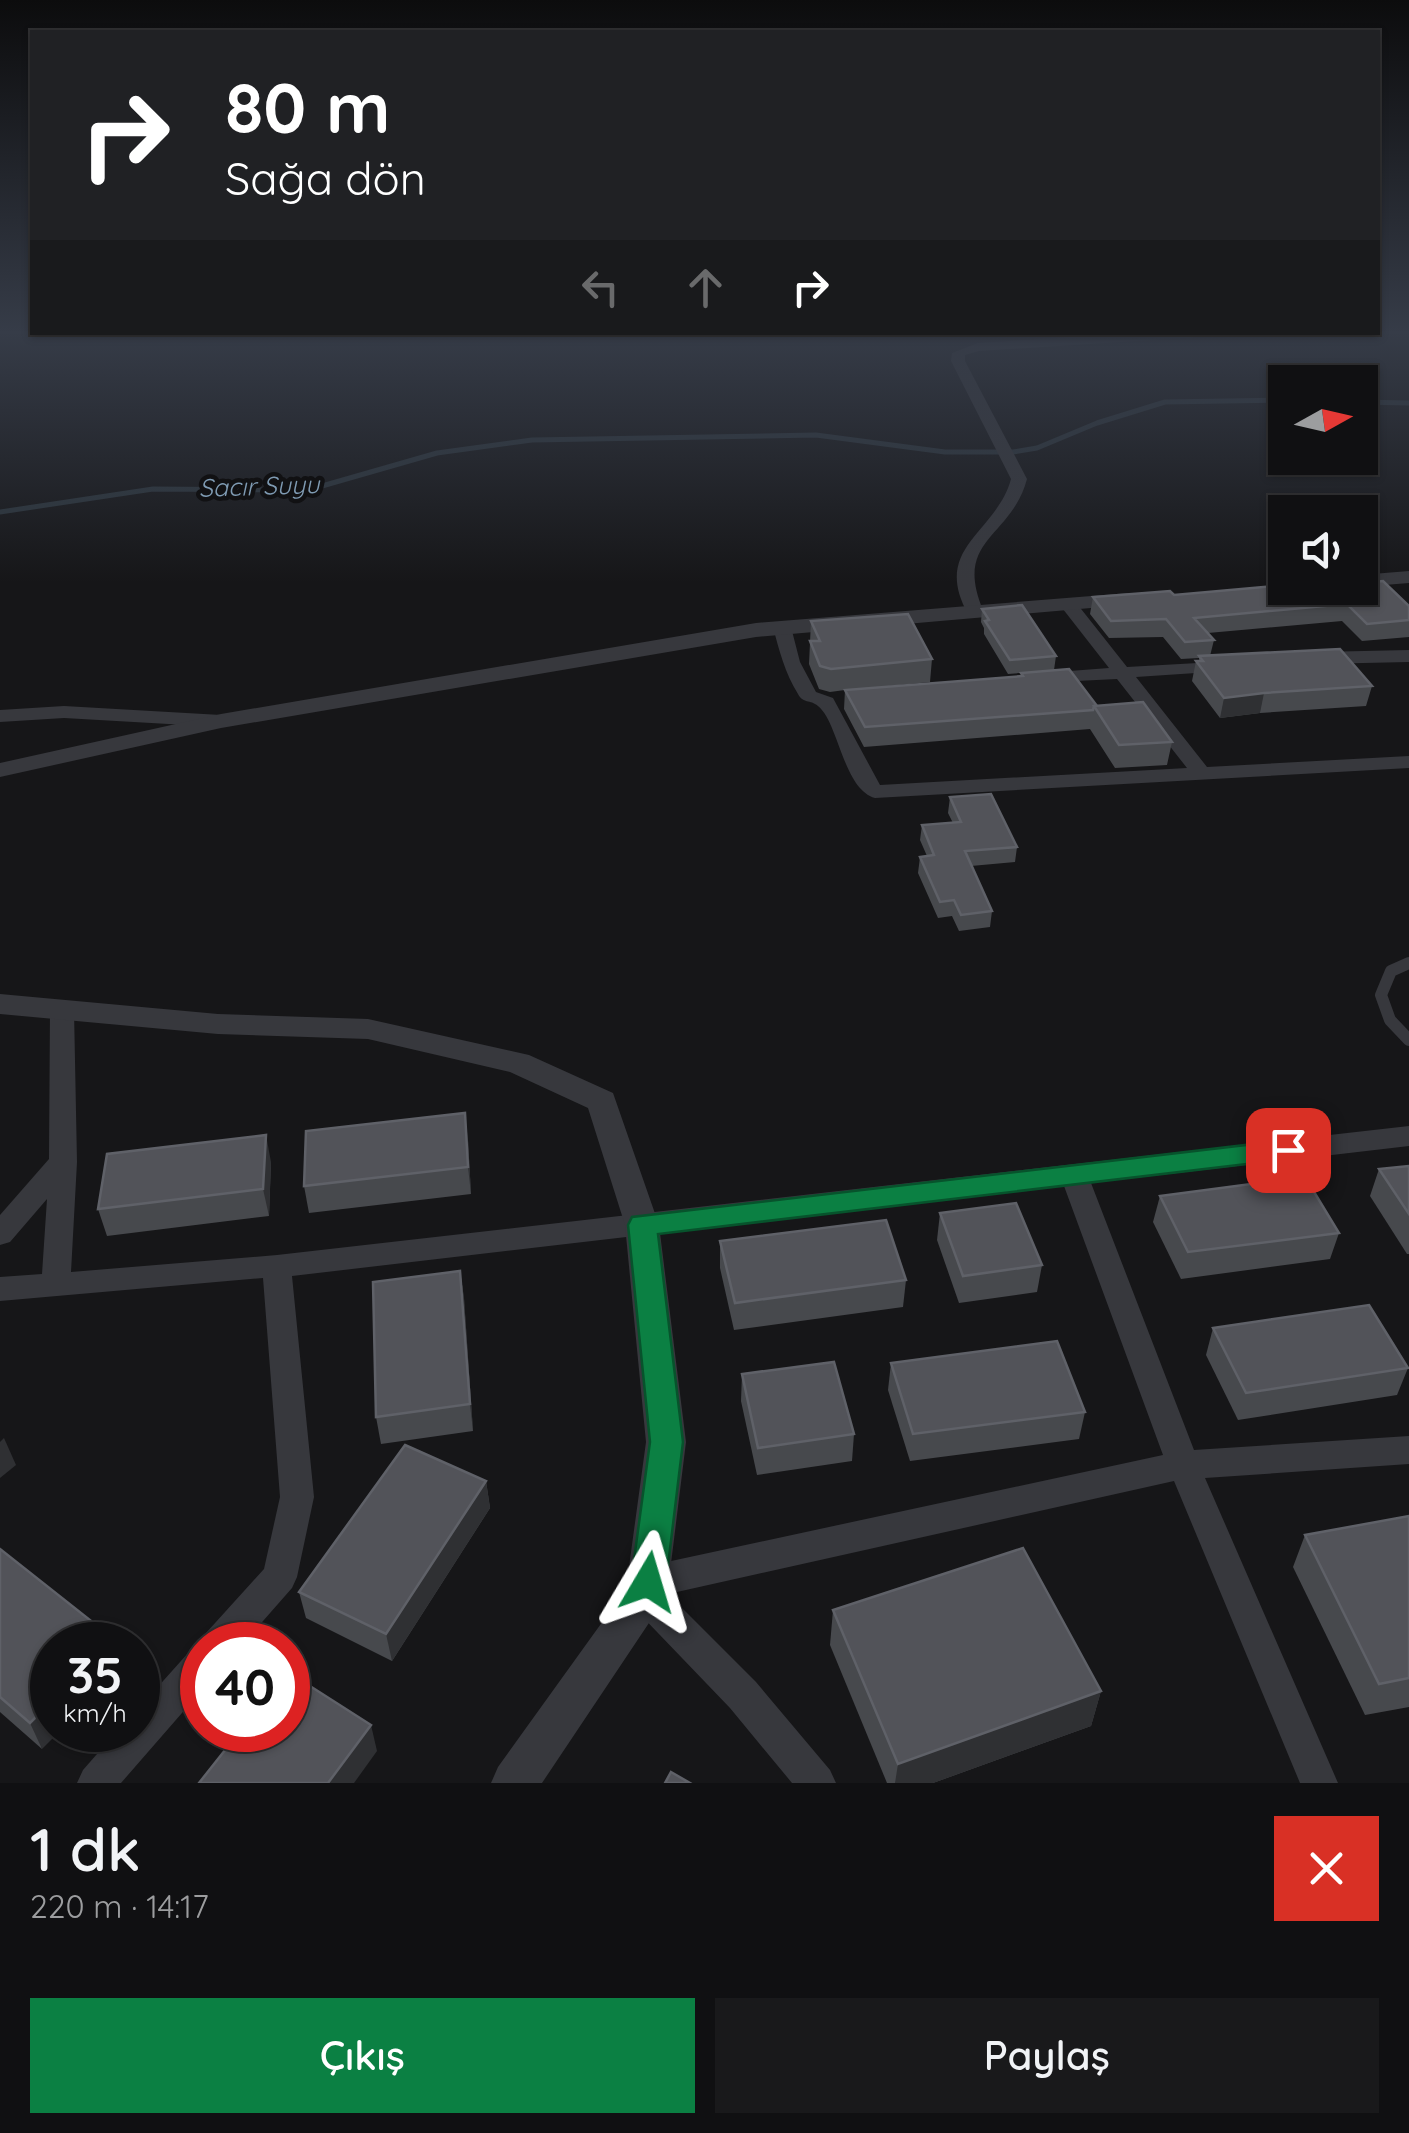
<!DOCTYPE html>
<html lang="tr">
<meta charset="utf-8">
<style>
body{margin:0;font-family:Quicksand,sans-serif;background:#19191b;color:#f1f3f6;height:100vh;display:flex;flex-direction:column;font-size:38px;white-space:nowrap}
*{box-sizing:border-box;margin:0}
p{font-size:32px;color:#9c9d9f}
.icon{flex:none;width:55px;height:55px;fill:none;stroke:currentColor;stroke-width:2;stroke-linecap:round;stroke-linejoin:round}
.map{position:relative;height:1783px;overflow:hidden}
.side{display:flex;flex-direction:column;background:#101012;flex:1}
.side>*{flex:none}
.guide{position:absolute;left:30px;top:30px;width:1350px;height:305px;border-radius:0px;box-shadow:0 2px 8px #0004,0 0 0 2px #303032;background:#202124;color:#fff;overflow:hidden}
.needle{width:65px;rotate:82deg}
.tools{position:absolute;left:1268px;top:365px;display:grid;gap:20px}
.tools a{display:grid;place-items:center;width:110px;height:110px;border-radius:0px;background:#101012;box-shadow:0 2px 8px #0004,0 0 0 2px #303032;font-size:50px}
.speed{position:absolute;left:30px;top:1622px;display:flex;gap:20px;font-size:50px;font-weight:700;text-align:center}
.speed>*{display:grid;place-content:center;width:130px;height:130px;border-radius:50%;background:#101012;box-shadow:0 2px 8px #0004,0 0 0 2px #303032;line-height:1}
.speed small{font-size:25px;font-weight:400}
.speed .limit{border:15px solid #d22;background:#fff;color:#111}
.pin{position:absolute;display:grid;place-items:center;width:85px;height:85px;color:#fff;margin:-42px;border-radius:20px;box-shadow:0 5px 15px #0006}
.me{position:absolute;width:110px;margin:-55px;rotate:7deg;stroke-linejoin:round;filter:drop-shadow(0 0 8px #0008)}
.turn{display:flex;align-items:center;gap:35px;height:210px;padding:0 30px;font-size:45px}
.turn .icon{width:130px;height:130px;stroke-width:2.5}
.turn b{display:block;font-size:70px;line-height:85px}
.lanes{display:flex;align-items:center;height:95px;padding:0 30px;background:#0003;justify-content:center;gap:50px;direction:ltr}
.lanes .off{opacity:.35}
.round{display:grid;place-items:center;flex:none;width:105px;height:105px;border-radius:0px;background:#19191b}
.overview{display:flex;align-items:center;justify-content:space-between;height:170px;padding:0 30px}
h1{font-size:60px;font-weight:600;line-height:75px}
.primary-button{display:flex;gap:20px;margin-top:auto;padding:20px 30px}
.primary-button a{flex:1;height:115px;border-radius:0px;background:#0b8043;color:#fff;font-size:40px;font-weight:600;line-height:115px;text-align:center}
.primary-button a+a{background:#19191b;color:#f1f3f6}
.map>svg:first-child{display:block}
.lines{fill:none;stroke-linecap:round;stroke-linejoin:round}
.stream{stroke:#2c353c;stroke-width:5}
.service{stroke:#37383d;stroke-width:12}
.minor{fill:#37383d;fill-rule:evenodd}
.tertiary{fill:#37383d;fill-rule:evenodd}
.wall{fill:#47494d}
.shaded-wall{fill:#2f3033}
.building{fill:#525359;stroke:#5f6168;stroke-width:2.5}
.route{fill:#0b8043;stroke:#07532c;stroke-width:2.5}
.labels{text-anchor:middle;stroke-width:9;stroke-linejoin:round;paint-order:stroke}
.far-water-label{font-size:25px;font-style:italic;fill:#7f9bb3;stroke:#111113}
</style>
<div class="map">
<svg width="1409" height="1783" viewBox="0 0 1409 1783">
<rect width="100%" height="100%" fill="#161618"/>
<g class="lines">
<!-- stream -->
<g class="stream">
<polyline points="1360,402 1409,403"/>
<polyline points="0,512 153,489 308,490 437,453 532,440 816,435 945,452 1013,452 1037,448 1097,423 1165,402 1285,400"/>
</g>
<!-- service -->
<polyline class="service" points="1409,963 1391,971 1381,995 1390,1020 1409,1040"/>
<!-- minor -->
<g class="minor">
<path d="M1132,333h73l-6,4 -220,14 -14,4v6l62,118c-16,60 -74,59 -44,131l-9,5 -6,-1c-37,-67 28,-80 43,-135l-60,-118 1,-8 26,-10z"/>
<path d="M1068,599l6,1 53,67 106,-6v8l-7,2 -90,6 71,90 202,-11v12l-534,30c-32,-9 -36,-75 -57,-92 -8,-7 -15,-2 -20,-12 -13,-21 -19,-44 -25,-67l9,-5 9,5 9,35 16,30 17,6 47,87 307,-17 -70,-89 -81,4 -2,-4 9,-6 66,-5 -50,-64z"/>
<polygon points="1409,650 1409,662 1318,664 1309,658 1318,652"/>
<polygon points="64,706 221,715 231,721 221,727 64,718 0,722 0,710"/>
<path d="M62,1002l12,8 3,152 -6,110 206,-17 1132,-129v20l-318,37 103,267 215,-14v28l-204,14 133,305h-38l-126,-302 -506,113 88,88 74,88 6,13h-44l-62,-75 -96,-100c-6,-13 -4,-25 2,-37l12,-5 515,-111 -99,-269 -772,90 22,221 -17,80 -5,11 -50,57h-40v45l-81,93h-44l6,-13 35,-40h20v-21l51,-57 13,-5 4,-14 58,-64 16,-72 -17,-219 -263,23v-24l42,-3 5,-75 -37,43 -10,3v-30l49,-56 1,-149z"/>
</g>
<!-- tertiary -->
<g class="tertiary">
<polygon points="1409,571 1409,583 1360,587 1360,575"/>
<polygon points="1129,593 1140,599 1137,604 756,637 221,728 0,777 0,763 221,714 756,623"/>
<polygon points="0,994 218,1014 368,1019 529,1055 613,1093 659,1225 686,1442 667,1596 542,1783 491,1783 498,1767 626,1589 646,1442 625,1225 588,1108 510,1072 368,1039 218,1034 0,1014"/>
</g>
</g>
<!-- wall -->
<g class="wall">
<polygon points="1174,595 1409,606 1409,637 1362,641 1342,621 1208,633 1214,640 1210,656 1372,686 1366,706 1260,713 1220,718 1192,681 1196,661 1199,661 1199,658 1181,659 1163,637 1109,638 1090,614 1093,597"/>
<polygon points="982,609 1056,656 1054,670 1008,674 984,634 984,628 981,622"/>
<polygon points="811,621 932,659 930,682 869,688 1021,676 1021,673 1097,706 1172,742 1167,765 1115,768 1090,729 864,747 844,709 845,690 830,692 819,689 809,664"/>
<polygon points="950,797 1017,847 1015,862 971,866 992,911 990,927 959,931 952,916 938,918 918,873 920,857 927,856 920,840 922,825 953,823 948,813"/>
<polygon points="468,1140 471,1194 309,1213 304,1186"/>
<polygon points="271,1162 269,1216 107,1236 98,1209"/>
<polygon points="1409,1166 1409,1254 1407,1254 1370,1196 1379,1169"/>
<polygon points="1160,1196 1339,1233 1330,1259 1181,1279 1153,1222"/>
<polygon points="940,1213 1042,1265 1037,1292 959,1303 937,1240"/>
<polygon points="720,1241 906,1280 903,1307 734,1330 720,1268"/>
<polygon points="460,1271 464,1298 473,1431 381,1444 376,1417"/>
<polygon points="1213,1328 1408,1368 1397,1395 1238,1420 1206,1355"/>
<polygon points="891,1363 1085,1412 1079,1439 910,1461 888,1390"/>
<polygon points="742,1374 854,1434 852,1461 757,1475 741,1401"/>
<polygon points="486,1481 490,1508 392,1661 306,1618 299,1592"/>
<polygon points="1409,1516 1409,1707 1365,1715 1293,1567 1305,1535"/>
<polygon points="0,1549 42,1749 0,1712"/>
<polygon points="833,1610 1101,1691 1091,1726 933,1783 887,1783 830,1645"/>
</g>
<!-- shaded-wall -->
<g class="shaded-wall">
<polygon points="1264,693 1260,713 1220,718 1224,698"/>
<polygon points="465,1113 468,1140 471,1194 468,1167"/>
<polygon points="266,1135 271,1162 269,1216 263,1189"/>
<polygon points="460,1271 464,1298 473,1431 470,1404"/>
<polygon points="4,1438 16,1465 0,1478 0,1442"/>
<polygon points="486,1481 490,1508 392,1661 386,1634"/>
<polygon points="1101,1691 1091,1726 933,1783 895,1783 898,1764"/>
<polygon points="52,1701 52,1730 61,1730 42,1749 30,1723"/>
<polygon points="371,1725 377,1751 354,1783 328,1783"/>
</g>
<!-- building -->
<g class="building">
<polygon points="1360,581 1362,583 1383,581 1409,606 1409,620 1367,624 1347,604 1194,618 1214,640 1185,642 1166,619 1111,621 1093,597 1170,591 1174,595 1285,585 1285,588 1360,588"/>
<polygon points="1022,605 1056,656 1010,660 985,621 989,620 982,609"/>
<polygon points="908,614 932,659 831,669 820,666 810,641 820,641 811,621"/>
<polygon points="1340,649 1372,686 1264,693 1224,698 1196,661 1203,661 1199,656"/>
<polygon points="1069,669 1097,706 1094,706 1093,710 865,727 845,690 1023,676 1021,673"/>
<polygon points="1143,702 1172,742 1119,745 1094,706"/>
<polygon points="991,794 1017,847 965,851 992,911 961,915 954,900 940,902 920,857 934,855 922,825 961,822 950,797"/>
<polygon points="465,1113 468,1167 304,1186 306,1131"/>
<polygon points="266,1135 263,1189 98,1209 107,1154"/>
<polygon points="1409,1166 1409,1214 1379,1169"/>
<polygon points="1305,1177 1339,1233 1188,1252 1160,1196"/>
<polygon points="1016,1203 1042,1265 963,1276 940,1213"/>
<polygon points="886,1220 906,1280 735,1303 720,1241"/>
<polygon points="460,1271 470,1404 376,1417 373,1282"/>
<polygon points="1369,1305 1408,1368 1246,1393 1213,1328"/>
<polygon points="1057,1341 1085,1412 913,1434 891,1363"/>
<polygon points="834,1362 854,1434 758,1448 742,1374"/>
<polygon points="405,1445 486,1481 386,1634 299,1592"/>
<polygon points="1409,1516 1409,1678 1379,1684 1305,1535"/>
<polygon points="1023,1548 1101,1691 898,1764 833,1610"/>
<polygon points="0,1549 114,1639 108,1645 52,1645 52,1701 30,1723 0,1697"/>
<polygon points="288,1672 371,1725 328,1783 199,1783 241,1730 288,1730"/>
<polygon points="671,1772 690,1783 665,1783"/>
</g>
<!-- sky -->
<linearGradient id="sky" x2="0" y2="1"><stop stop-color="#0c0c0d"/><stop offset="0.57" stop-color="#363c48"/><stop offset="1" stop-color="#363c48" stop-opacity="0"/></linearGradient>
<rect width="1409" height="583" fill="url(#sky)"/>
<!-- route -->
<polygon class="route" points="1288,1140 1297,1143 1301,1150 1297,1156 1288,1159 658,1234 683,1442 666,1582 661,1594 648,1598 636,1594 631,1582 650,1442 628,1225 632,1217"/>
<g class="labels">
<!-- far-water labels -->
<g class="far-water-label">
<text transform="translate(259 486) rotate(-2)" y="9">Sacır Suyu</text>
</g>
</g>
</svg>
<div class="tools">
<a><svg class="needle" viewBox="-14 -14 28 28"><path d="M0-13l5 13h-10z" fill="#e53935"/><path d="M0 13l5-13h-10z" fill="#9c9d9f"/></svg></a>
<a><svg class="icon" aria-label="sound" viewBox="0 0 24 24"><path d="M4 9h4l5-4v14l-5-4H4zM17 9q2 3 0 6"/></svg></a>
</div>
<div class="speed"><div>35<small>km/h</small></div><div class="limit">40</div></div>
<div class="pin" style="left:1288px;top:1150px;background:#d93025"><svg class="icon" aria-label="arrive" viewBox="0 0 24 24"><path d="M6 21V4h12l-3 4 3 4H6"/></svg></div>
<svg class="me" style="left:648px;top:1582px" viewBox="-20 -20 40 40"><path d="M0-17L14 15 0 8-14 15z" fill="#0b8043" stroke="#fff" stroke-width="4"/></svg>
<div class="guide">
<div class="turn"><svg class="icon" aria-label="right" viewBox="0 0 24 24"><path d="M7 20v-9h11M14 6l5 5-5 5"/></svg><div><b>80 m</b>Sağa dön</div></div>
<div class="lanes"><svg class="icon off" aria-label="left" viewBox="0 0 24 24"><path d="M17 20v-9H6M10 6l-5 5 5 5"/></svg><svg class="icon off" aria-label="ahead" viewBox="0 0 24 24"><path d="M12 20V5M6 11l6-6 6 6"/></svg><svg class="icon" aria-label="right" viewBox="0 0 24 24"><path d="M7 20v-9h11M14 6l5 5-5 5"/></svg></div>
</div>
</div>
<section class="side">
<div class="overview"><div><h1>1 dk</h1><p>220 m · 14:17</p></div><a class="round" style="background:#d93025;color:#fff"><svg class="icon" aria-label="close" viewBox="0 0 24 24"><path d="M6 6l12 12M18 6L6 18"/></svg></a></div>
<div class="primary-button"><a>Çıkış</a><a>Paylaş</a></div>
</section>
